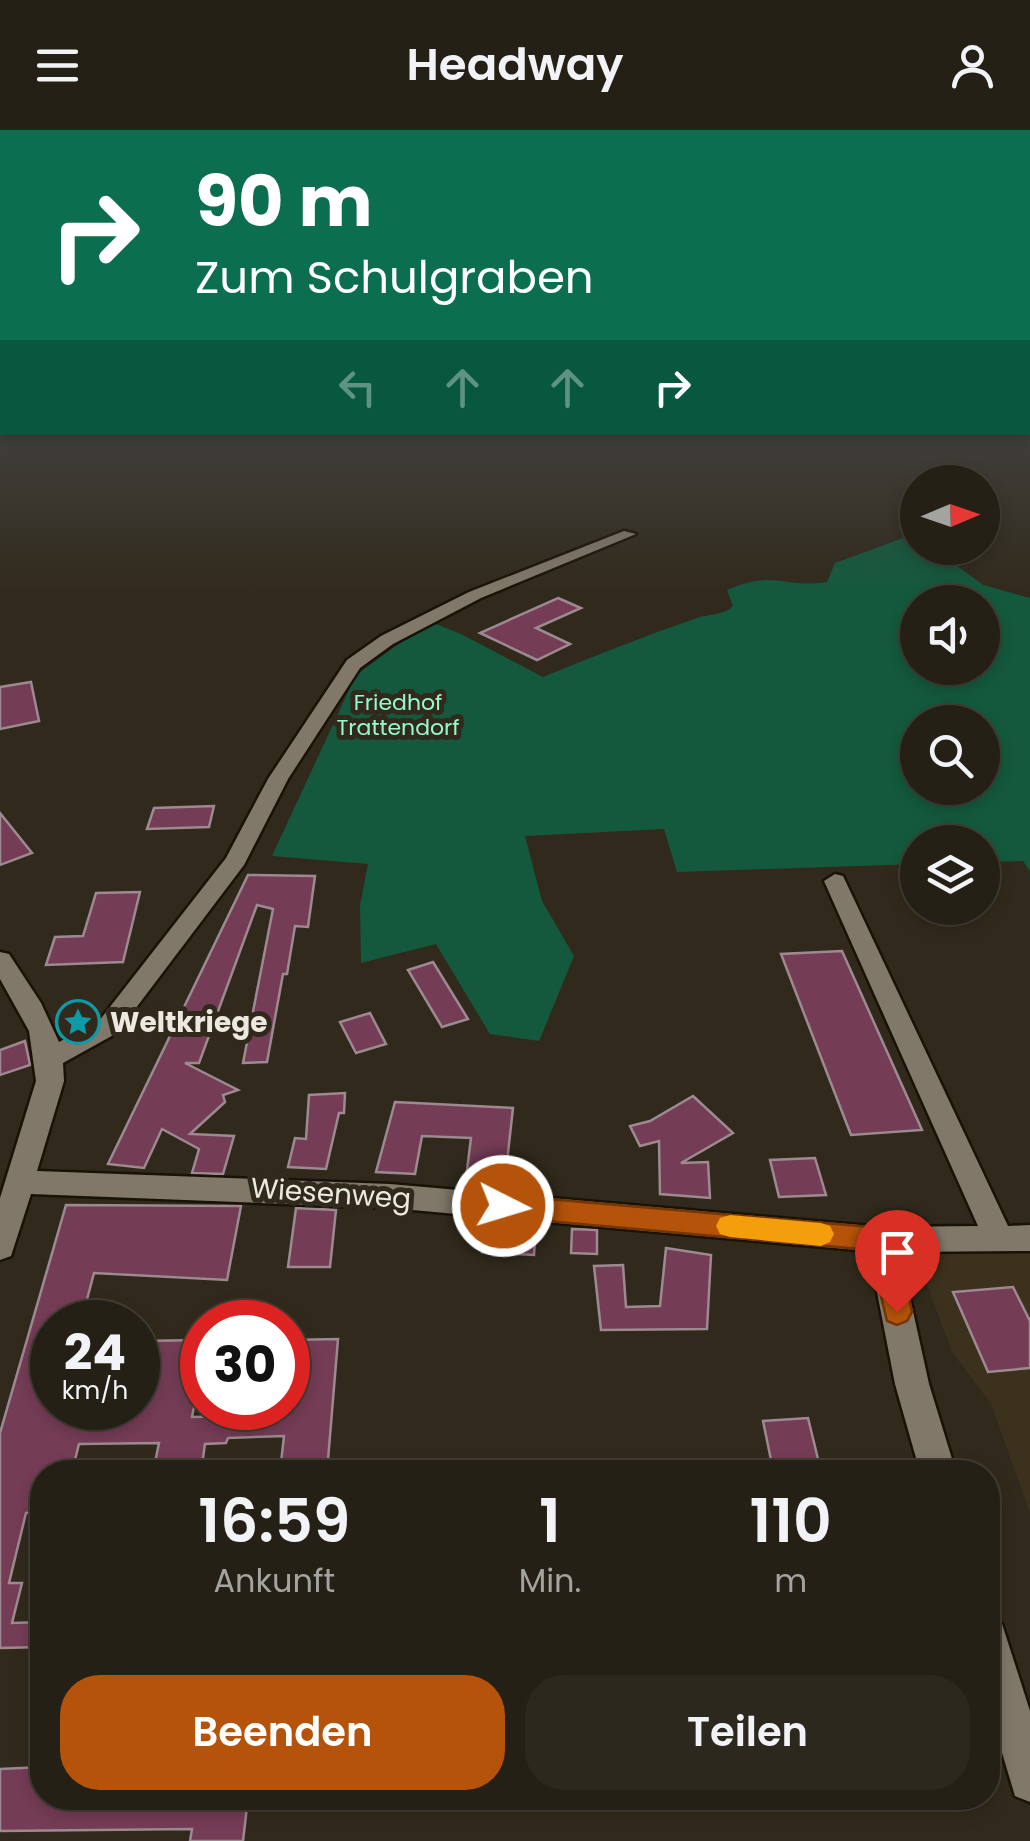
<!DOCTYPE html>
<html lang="de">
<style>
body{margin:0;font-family:Poppins,sans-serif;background:#2d281e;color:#f1f3f6;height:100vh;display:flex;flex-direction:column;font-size:38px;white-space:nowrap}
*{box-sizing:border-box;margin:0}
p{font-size:32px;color:#a3a3a0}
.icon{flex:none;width:55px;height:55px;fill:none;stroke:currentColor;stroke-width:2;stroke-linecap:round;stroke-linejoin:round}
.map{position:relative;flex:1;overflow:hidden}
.drawer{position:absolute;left:30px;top:1330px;width:970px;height:350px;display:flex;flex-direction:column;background:#252015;border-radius:40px;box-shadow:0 5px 15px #0003,0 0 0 2px #423e34}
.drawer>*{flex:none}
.hud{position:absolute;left:0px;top:0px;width:1030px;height:305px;box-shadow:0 5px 15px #0003,0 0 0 2px #423e34;background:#0b6e4f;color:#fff;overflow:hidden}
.needle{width:65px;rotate:88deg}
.fabs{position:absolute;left:900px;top:335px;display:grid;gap:20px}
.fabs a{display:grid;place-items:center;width:100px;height:100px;border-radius:50%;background:#252015;box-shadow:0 5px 15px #0003,0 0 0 2px #423e34;font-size:50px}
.speed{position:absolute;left:30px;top:1170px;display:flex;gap:20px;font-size:50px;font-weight:700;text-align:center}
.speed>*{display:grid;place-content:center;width:130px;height:130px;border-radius:50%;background:#252015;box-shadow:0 5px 15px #0003,0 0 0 2px #423e34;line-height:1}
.speed small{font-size:25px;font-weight:400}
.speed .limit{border:15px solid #d22;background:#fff;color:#111}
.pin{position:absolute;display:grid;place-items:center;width:85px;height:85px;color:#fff;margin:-102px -42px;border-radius:50% 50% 50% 0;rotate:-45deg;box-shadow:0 0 10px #0007}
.pin .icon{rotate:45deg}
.me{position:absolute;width:110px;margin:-55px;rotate:95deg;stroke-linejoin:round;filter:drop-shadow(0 0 8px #0008)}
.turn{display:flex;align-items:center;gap:35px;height:210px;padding:0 30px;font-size:45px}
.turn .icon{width:130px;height:130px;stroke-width:2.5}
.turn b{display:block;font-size:70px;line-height:85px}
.lanes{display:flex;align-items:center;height:95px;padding:0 30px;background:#0003;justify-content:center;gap:50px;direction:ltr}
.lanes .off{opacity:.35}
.eta{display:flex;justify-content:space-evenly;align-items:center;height:170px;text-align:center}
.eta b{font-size:60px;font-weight:600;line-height:70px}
.button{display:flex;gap:20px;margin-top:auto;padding:20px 30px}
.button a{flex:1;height:115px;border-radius:40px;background:#b45309;color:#fff;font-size:40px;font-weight:600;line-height:115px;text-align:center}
.button a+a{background:#2d281e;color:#f1f3f6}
header{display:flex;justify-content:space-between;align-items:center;height:130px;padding:0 30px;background:#252015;font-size:45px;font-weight:600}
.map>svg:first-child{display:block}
.built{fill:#3b311d}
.green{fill:#14593d;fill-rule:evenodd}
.building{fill:#753c56;stroke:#9d8a91;stroke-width:2.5}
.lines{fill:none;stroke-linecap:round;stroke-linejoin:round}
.street-casing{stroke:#191206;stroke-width:5}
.street{fill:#817869;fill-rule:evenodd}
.route{fill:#b45309;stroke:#753606;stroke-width:2.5}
.slow{fill:#f59e0b}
.labels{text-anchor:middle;stroke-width:10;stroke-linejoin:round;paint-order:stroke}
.far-park-label{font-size:22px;fill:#97f9c8;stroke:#312a1c}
.poi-label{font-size:28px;font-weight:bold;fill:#ede9e0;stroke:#312a1c;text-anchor:start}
.street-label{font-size:28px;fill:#ede9e0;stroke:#312a1c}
</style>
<header><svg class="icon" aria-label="menu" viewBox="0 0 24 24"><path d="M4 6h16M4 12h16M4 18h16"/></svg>Headway<svg class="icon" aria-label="person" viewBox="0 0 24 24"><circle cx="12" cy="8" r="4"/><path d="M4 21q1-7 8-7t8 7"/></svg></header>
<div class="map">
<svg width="1030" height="1711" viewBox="0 0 1030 1711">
<rect width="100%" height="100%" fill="#312a1c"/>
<!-- built -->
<polygon class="built" points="1030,1117 1030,1383 991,1274 952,1222 916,1125"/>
<!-- green -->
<path class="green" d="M909,406l8,4 1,8 16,1 49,36 47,13v273l-7,-10 -40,1 -1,-20h-64l-1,22 -240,8 -13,-43 -139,7 17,65 32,55 -35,85 -49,-7 -54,-90 -75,19 -1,-58 8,-41 -96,-8 84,-181 66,-48 14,-3 25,10 82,43c51,-21 102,-41 154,-59 14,-5 26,-2 36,-12l-6,-16c49,-21 55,-1 100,-8l8,-19zM918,472h64v66h-64zM918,592h64v66h-64z"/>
<!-- building -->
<g class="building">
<polygon points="558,468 581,478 536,498 570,514 537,530 480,503"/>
<polygon points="31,552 39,591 0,599 0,557"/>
<polygon points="214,676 209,697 147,699 154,678"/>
<polygon points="0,683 32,723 0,735"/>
<polygon points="248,745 315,746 308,797 295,796 287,844 283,844 267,932 243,933 273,779 257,775 199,933 185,933 238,960 223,965 225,972 190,1004 234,1006 223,1044 192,1043 199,1019 162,999 144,1038 108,1034"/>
<polygon points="140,762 123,832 46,835 55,807 83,806 96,763"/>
<polygon points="842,821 922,1000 851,1005 781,824"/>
<polygon points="433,832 468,889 442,897 408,840"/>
<polygon points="370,883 386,914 356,923 340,892"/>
<polygon points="25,911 30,935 0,945 0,920"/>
<polygon points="345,963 344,983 339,983 326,1039 288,1037 295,1008 306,1009 309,965"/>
<polygon points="693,966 733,1003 681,1033 708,1032 710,1068 660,1064 659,1011 640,1016 630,996 650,991"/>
<polygon points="395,972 513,978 505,1050 466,1048 471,1008 422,1006 415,1044 376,1042"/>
<polygon points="815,1028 826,1065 779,1067 770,1030"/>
<polygon points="66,1075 241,1076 227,1150 94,1143 81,1192 52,1192 52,1278 138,1278 138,1211 202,1210 202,1237 192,1287 287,1285 293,1229 288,1229 288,1210 338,1209 327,1342 280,1342 284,1306 228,1308 226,1313 205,1314 201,1342 153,1342 159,1313 79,1314 72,1342 42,1342 42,1382 26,1383 9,1453 22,1453 12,1493 42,1492 42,1517 0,1518 0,1303"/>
<polygon points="296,1078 336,1080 330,1137 288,1137"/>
<polygon points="485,1091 536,1095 534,1125 482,1122"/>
<polygon points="572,1099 597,1100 597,1124 571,1123"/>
<polygon points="666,1118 711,1125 707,1199 601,1200 594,1136 623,1135 626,1177 660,1176"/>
<polygon points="1013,1157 1030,1191 1030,1238 988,1242 953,1162"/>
<polygon points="808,1288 819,1333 772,1335 763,1291"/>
<polygon points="42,1637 42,1668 248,1668 243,1711 190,1711 192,1699 0,1701 0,1639"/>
</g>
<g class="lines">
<!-- street casing -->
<g class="street-casing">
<g id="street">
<polygon points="624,401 636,404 481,468 393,514 360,538 288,649 244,735 117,903 63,933 64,951 37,1041 390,1054 882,1097 978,1096 824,751 835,744 843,746 1008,1096 1030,1095 1030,1121 900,1122 929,1254 956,1342 920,1342 895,1254 869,1121 390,1078 31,1064 11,1126 0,1130 0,1068 36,951 29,901 0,849 0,822 9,824 41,873 59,912 99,891 226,728 268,649 347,530 381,506 469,462"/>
<polygon points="988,1488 1002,1494 1030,1581 1030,1672 1015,1666 988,1576"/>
</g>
</g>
<!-- street -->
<use href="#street" class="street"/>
</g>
<!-- sky -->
<linearGradient id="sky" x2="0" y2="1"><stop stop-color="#1b170f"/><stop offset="0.48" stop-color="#484a4b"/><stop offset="1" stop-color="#484a4b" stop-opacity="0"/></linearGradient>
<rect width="1030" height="464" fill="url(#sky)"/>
<!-- route -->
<polygon class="route" points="503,1065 882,1098 892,1102 896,1110 912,1182 907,1191 897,1195 887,1191 870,1120 503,1087 494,1084 490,1076 494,1069"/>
<!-- slow -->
<polygon class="slow" points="730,1085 821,1093 830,1096 834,1104 830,1112 821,1116 730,1107 720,1104 716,1096 720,1088"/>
<!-- icons -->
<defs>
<g id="sight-ring" transform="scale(2.25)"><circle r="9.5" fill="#312a1c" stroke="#0f9aa8" stroke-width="1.5"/><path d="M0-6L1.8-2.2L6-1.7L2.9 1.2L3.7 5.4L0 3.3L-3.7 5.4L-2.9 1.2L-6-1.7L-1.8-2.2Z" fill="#0f9aa8"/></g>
</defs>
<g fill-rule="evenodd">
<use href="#sight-ring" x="78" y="892"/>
</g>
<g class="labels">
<!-- far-park labels -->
<g class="far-park-label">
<text x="398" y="580">Friedhof<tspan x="398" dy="25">Trattendorf</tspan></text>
</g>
<!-- poi labels -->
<g class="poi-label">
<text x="110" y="902">Weltkriege</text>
</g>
<!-- street labels -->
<g class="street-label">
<text transform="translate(331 1063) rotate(4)" y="10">Wiesenweg</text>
</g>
</g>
</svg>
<div class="fabs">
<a><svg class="needle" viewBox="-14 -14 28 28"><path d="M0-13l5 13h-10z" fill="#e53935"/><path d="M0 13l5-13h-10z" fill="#a3a3a0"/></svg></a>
<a><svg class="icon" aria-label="sound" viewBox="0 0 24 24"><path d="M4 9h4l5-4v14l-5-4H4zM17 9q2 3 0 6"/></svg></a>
<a><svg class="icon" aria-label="search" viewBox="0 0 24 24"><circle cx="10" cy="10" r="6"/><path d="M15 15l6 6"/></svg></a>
<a><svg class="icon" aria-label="layers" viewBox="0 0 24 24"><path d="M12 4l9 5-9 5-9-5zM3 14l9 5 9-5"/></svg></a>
</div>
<div class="speed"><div>24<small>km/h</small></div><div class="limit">30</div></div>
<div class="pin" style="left:897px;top:1182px;background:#d93025"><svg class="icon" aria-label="arrive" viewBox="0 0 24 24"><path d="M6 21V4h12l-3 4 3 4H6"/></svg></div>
<svg class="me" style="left:503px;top:1076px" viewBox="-20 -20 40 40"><circle r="17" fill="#b45309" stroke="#fff" stroke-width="3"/><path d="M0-11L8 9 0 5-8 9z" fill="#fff"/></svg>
<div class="hud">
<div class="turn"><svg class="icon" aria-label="right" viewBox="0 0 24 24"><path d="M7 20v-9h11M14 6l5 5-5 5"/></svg><div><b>90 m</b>Zum Schulgraben</div></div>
<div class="lanes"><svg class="icon off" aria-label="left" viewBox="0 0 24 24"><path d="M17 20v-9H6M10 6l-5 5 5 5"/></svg><svg class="icon off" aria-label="ahead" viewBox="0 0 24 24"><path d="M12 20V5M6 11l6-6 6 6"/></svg><svg class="icon off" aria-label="ahead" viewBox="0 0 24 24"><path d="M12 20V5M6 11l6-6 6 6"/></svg><svg class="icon" aria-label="right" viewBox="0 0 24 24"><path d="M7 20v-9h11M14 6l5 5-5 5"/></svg></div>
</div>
<section class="drawer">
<div class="eta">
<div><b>16:59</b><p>Ankunft</p></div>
<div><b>1</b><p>Min.</p></div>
<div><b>110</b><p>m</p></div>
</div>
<div class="button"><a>Beenden</a><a>Teilen</a></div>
</section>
</div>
